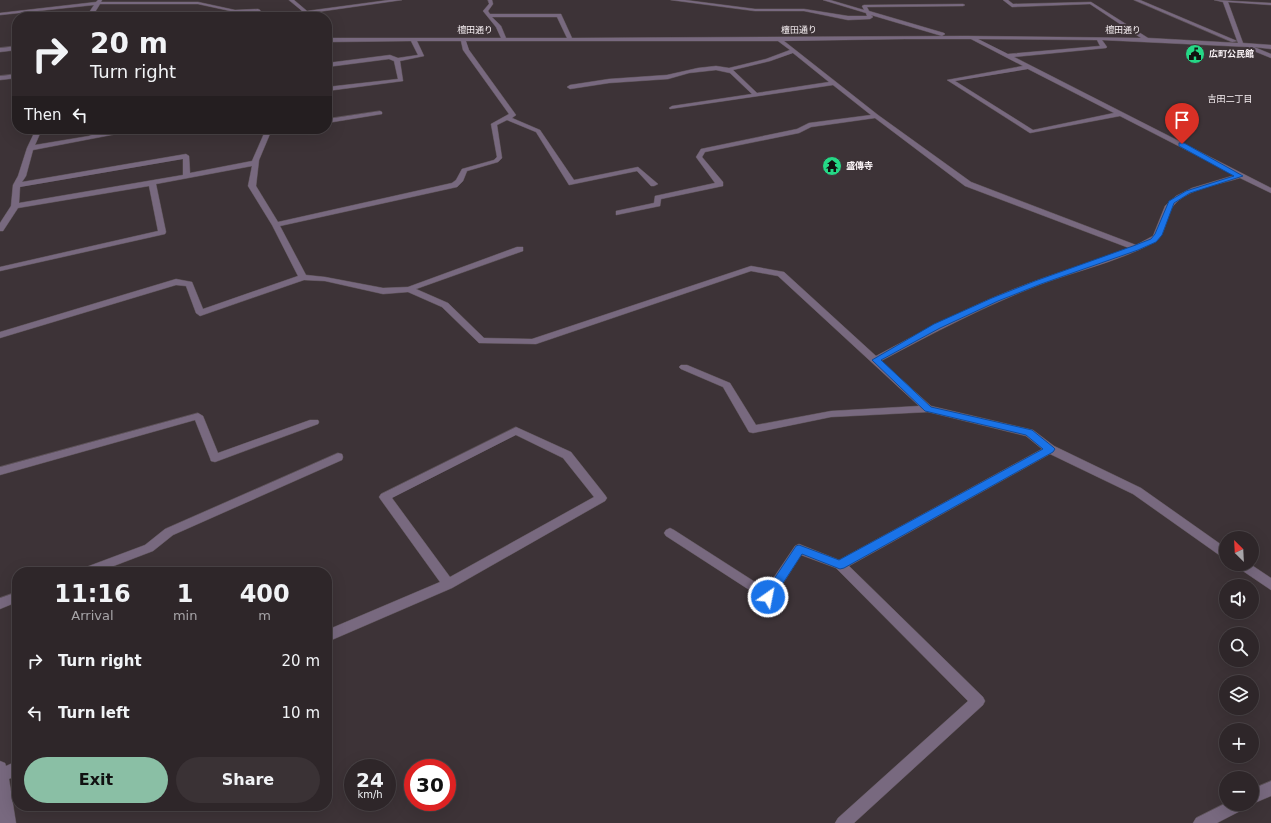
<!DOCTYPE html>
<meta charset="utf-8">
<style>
body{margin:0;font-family:"DejaVu Sans","Noto Sans JP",sans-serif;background:#3a3235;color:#f1f3f6;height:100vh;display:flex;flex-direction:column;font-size:15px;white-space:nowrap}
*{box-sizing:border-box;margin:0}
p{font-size:13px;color:#a7a5a8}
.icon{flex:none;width:22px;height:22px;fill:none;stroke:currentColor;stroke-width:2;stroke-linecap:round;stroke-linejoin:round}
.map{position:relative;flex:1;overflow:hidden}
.side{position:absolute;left:12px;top:567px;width:320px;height:244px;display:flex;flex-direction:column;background:#2e2629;border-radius:16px;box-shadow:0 4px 16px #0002,0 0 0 1px #494346}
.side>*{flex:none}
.hud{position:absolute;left:12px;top:12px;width:320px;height:122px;border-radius:16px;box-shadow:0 4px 16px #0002,0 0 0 1px #494346;background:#2e2629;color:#f1f3f6;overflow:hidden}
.needle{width:26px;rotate:336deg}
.controls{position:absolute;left:1219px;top:531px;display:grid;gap:8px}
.controls a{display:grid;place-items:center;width:40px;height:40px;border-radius:50%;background:#2e2629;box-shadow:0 4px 16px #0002,0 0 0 1px #494346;font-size:20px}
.speed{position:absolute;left:344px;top:759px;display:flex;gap:8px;font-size:20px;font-weight:700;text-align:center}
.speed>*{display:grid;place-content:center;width:52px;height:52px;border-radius:50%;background:#2e2629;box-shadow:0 4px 16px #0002,0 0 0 1px #494346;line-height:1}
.speed small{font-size:10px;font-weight:400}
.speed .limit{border:6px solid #d22;background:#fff;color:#111}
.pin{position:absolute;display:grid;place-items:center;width:34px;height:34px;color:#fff;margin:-41px -17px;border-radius:50% 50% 50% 0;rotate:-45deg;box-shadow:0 0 4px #0007}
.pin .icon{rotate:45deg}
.me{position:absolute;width:44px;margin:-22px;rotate:33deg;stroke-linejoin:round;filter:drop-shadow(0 0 3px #0008)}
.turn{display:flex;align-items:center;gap:14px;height:84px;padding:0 12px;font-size:18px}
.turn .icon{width:52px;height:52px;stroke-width:2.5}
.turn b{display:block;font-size:28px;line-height:34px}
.then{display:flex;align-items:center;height:38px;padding:0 12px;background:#0003;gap:8px;font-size:15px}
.eta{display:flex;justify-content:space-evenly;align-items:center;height:68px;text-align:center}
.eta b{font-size:24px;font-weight:700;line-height:28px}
.cta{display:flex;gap:8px;margin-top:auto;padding:8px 12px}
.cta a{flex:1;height:46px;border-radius:24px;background:#8abfa5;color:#111;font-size:16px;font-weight:700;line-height:46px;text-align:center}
.cta a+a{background:#3a3235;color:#f1f3f6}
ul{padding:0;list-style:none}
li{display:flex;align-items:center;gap:12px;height:52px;padding:0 12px}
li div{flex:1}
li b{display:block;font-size:15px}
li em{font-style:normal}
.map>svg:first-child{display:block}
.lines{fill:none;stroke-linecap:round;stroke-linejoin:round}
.minor-casing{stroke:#5b5155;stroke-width:1}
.minor{fill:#78697f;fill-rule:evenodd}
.route{fill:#1a73e8;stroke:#114b97}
.labels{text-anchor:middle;stroke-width:4;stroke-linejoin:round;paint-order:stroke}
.far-street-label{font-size:9px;fill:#f8f1f4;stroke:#3d3337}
.far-poi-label{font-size:9px;font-weight:bold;fill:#f8f1f4;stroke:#3d3337;text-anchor:start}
.far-neighbourhood-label{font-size:9px;fill:#f8f1f4;stroke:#3d3337}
</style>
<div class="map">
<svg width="1271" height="823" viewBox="0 0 1271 823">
<rect width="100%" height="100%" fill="#3d3337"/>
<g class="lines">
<!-- minor casing -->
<g class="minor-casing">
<g id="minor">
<polygon points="98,0 102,0 101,2 198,2 235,10 258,9 260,10 263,17 257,17 256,12 235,12 198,4 100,4 92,17 86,17 94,5 0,15 0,13 96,2"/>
<polygon points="289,0 294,0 307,11 389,0 402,0 310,13 308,15 305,14 265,17 302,11"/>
<path d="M488,0h4l1,4 -5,7 2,3h71l11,24 394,-2 175,2 -51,-34 -78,3 -9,-7h5l5,4 78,-2 57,36 90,5 -15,-41 -9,-2 57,3v2l-43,-3 15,41 28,2v4l-17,-2 17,7v4l-22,-9v-2l-147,-7 5,7 -1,1 -92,9 257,131v5l-31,-15c-19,6 -53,11 -66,27 -10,11 -6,30 -21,38 -36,19 -77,28 -114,42 -54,21 -106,48 -158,76l50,45 102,24 21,16 87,42 85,60v11l-4,-2 -89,-63 -83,-40 -201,112 134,131 2,4 -2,4 -129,118h-19l3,-5 130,-117 -132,-133 -35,-13 -29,46 -4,1 -102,-66 -2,-3 2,-3 4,-2 4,2 92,59 29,-43 4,-2 40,16 203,-111 -16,-13 -98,-24 -97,5 -78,16 -4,-1 -26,-45 -42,-18 -2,-2 2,-2h6l43,18 26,42 75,-14 88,-5 -141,-130 -27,-5 -215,73 -57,-1 -37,-36 -34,-15 -25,2 -58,-13 -21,-1 -104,36 -4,-3 -10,-27 -10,-1 -176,53v-6l176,-53 16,3 11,27 95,-33 -26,-51 -24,-39 4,-20 -96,18 10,48 -1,2 -165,37v-4l158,-36 -9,-45 -131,22 -15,23h-3v-8l11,-17 2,-21 5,-9 9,-28 9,-19h6l-7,16 54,-9 11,-4 20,-3h15l-3,2 -99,19 -7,26 -4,6 164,-28 3,2 1,17 62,-12 14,-32h6l-13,31 -3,26 22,36 174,-39 4,-3 6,-11 32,-9 3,-3 -6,-33 18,-10 -46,-64 -2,-9h-44l7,15 -24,5 3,20 -76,10v-4l71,-8 -4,-18 -5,-2 -62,8v-4l63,-8 8,3 20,-3 -7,-14 -84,1v-4h174l-5,-11 -13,-16 6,-7zM492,17h65l10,21h-61l-5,-12zM905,39h66l52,27 -76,14 83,53 90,-17 115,59 -43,13 -16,8 -11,10 -12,30 -17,9 -165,-63 -93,-67 -94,-74zM978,39l119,1 3,6 -92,8zM466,41h312l12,9 -24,9 -37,9 -13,-2 -18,2 -31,7 -58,4 -39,6 -3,2 3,2 39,-6 59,-4 21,-6 27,-3 14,3 22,21 -80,12 -3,2 1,1 163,-24 38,30 -62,8 -12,6 -96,20 -5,8 19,26 -60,13 -1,7 -38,8v4l44,-9 1,-7 62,-13v-4l-21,-25 3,-5 94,-19 12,-6 64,-9 90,68 164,62c-38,15 -78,26 -115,41 -48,19 -93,43 -138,67l-92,-84 -33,-6 -219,73 -48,-1 -36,-35 -32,-14 107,-38v-4h-6l-109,40 -25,1 -58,-11 -19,-2 -26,-49 177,-39 6,-6 4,-10 31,-9 4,-4 -5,-33 10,-5 29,12 33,53 68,-14 14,15h3l4,-2 -20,-17 -64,13 -34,-50 -28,-12 4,-3 -47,-65zM793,53l36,29 -72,11 -24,-23 37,-9zM1028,69l86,44 -81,17 -78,-49zM183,159v16l-164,28 1,-16z"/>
<polygon points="671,0 685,0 755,9 804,9 848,16 867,16 866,13 823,0 830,0 864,10 862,6 864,5 963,4 965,5 963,6 867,7 869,11 944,33 945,34 942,36 871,15 873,17 870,19 848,20 804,11 755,11"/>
<polygon points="1134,0 1140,0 1237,41 1232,42"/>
<polygon points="17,46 17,50 0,52 0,48"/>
<polygon points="17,74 17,78 0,80 0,76"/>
<polygon points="380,111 382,112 382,114 327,123 327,119"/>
<polygon points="198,413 203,416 218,453 310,420 318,420 319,422 318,424 215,462 211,461 210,458 195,420 0,475 0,467"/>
<path d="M516,427l55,25 34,43 2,3 -2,3 -153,87 -125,54v-12l113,-48 -59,-82 -2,-3 2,-3zM516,435l47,23 31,39 -144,80 -58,-79z"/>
<polygon points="338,453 342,454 343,457 342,460 173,535 153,551 98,572 79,572 81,569 145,545 165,529"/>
<polygon points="1235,564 1250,564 1271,578 1271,590 1237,567"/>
<polygon points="17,592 17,602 0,609 0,598"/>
<polygon points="0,761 5,763 6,766 17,761 17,775 9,779 16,823 0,823"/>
<polygon points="1271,781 1271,796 1252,804 1251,804 1252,789"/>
<polygon points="1226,803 1226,804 1246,804 1244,809 1217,823 1193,823 1196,818"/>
</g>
</g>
<!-- minor -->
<use href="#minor" class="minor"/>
</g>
<!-- route -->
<polygon class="route" points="1179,143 1184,143 1243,176 1190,193 1174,203 1162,235 1156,242 1138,250 1041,284 998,301 940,328 881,360 931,407 1032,430 1053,447 1055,449 1053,452 844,568 840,569 802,554 772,600 768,602 764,600 763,597 764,594 796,546 799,545 839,560 1043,449 1026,435 925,411 872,360 934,324 992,298 1035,281 1133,246 1151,239 1155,234 1169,201 1186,191 1234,176 1179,146"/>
<!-- icons -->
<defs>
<g id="civic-disc" transform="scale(1)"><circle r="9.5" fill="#25d886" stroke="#3d3337"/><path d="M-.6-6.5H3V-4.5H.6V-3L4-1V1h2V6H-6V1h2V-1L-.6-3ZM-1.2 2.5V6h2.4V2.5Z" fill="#111"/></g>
<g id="temple-disc" transform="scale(1)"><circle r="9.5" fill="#25d886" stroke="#3d3337"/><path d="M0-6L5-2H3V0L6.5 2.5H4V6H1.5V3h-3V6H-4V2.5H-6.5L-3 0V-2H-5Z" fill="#111"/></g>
</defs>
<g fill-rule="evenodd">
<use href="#civic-disc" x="1195" y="54"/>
<use href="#temple-disc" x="832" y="166"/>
</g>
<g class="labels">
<!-- far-street labels -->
<g class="far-street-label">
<text x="475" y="33">檀田通り</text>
<text transform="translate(799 30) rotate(-1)" y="3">檀田通り</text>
<text x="1123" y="33">檀田通り</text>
</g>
<!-- far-poi labels -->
<g class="far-poi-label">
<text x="1209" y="57">広町公民館</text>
<text x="846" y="169">盛傳寺</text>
</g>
<!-- far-neighbourhood labels -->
<g class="far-neighbourhood-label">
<text x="1230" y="102">吉田二丁目</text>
</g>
</g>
</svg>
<div class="controls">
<a><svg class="needle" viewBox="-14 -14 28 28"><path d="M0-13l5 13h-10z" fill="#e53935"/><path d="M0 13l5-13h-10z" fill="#a7a5a8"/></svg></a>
<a><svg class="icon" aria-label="sound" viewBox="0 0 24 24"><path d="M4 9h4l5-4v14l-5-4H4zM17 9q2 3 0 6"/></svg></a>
<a><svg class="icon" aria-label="search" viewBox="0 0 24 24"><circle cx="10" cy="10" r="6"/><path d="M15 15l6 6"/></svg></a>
<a><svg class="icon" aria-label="layers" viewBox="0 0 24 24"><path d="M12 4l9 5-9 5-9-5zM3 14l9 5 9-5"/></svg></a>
<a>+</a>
<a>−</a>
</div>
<div class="speed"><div>24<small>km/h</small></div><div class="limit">30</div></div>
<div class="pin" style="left:1182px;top:144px;background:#d93025"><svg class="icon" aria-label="arrive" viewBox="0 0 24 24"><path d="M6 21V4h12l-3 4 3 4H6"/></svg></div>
<svg class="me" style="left:768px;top:597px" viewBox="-20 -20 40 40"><circle r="17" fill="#1a73e8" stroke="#fff" stroke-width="3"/><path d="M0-11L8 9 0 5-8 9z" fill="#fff"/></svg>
<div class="hud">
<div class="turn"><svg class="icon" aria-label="right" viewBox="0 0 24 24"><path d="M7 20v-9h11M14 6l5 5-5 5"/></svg><div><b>20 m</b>Turn right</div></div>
<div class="then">Then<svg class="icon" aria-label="left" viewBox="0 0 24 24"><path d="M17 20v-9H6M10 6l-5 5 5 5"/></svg></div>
</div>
<section class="side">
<div class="eta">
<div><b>11:16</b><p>Arrival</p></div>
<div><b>1</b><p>min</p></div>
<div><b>400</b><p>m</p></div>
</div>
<ul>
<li><svg class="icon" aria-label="right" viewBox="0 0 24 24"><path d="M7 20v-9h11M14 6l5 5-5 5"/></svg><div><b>Turn right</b></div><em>20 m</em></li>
<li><svg class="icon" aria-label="left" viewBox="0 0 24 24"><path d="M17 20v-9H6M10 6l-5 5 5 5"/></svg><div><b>Turn left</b></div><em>10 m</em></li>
</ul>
<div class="cta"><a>Exit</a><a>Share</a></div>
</section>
</div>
